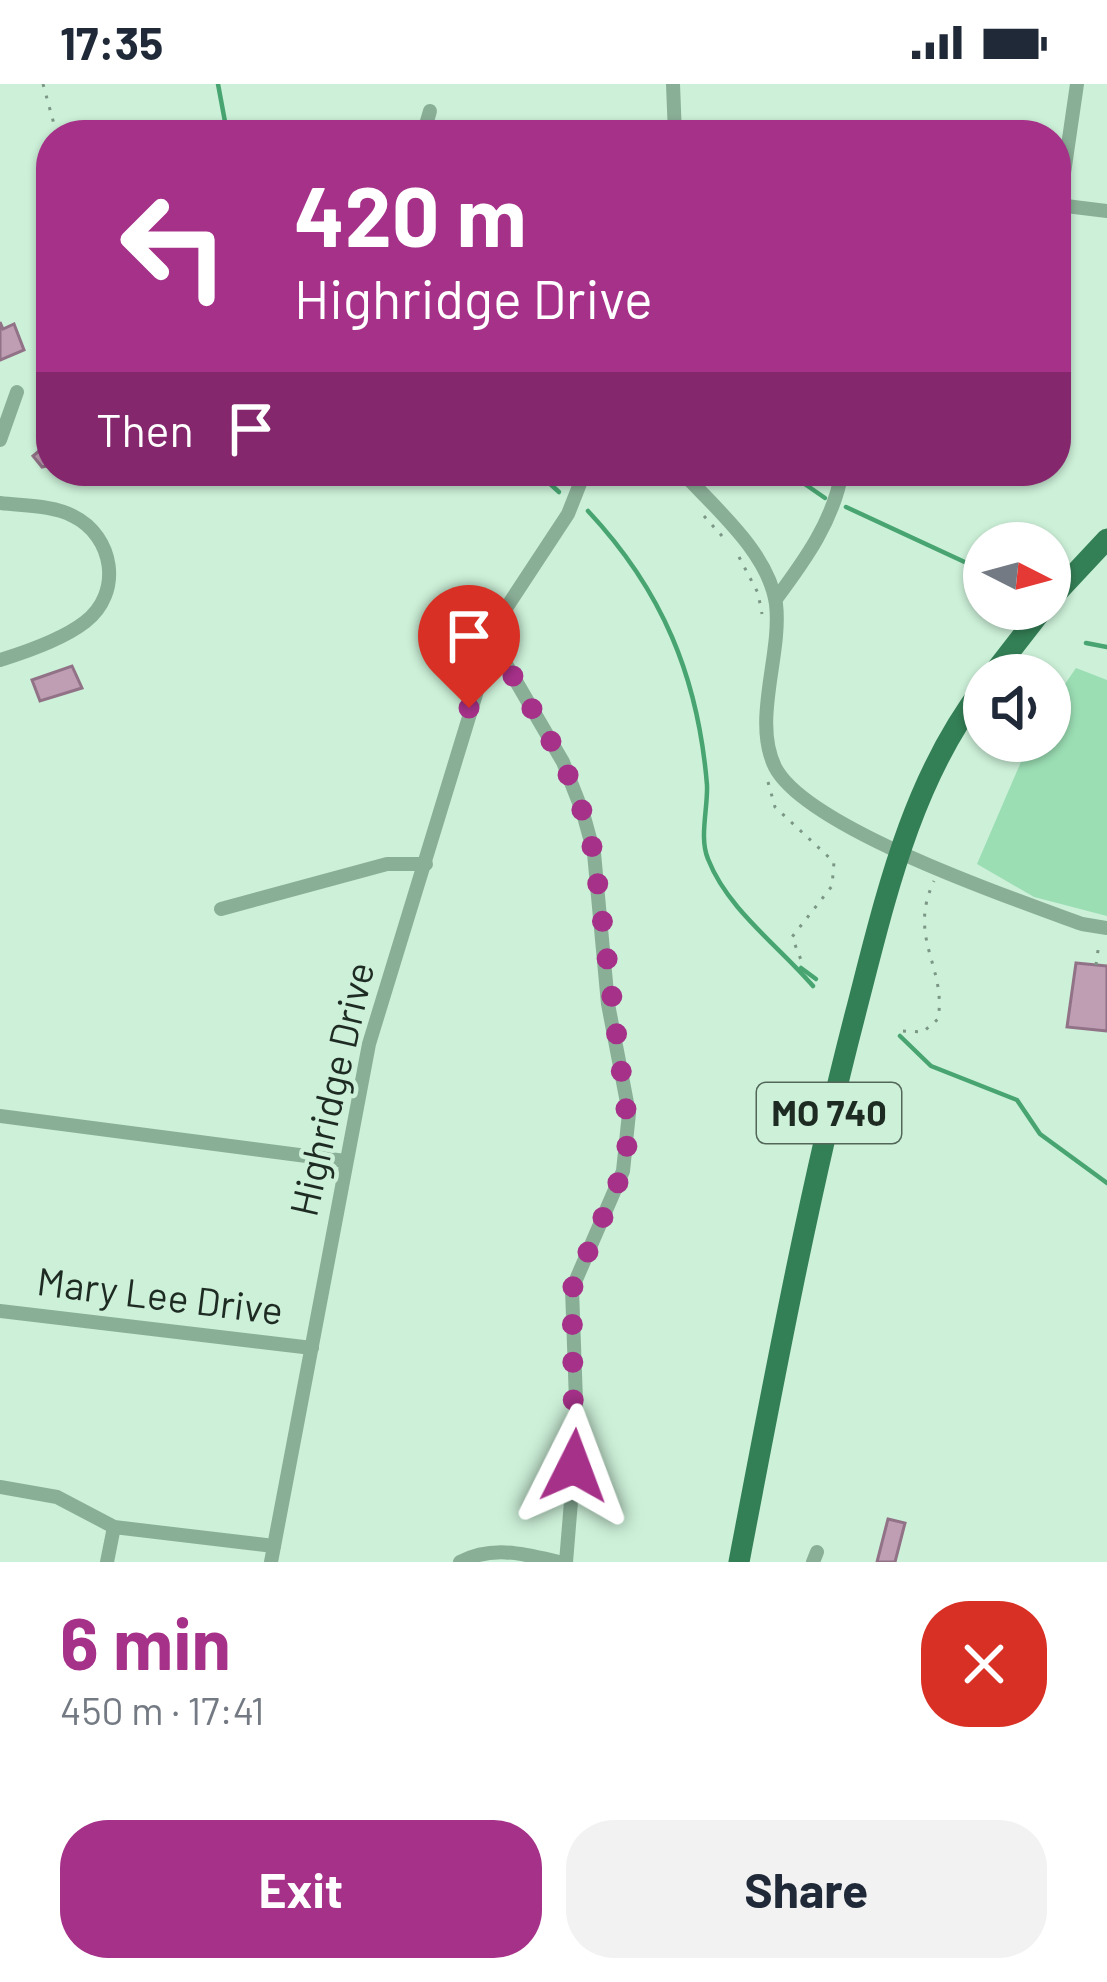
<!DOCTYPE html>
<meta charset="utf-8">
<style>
body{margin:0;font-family:Barlow,sans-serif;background:#f2f2f3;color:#1f2937;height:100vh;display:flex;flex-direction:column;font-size:45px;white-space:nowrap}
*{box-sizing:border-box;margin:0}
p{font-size:39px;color:#747a83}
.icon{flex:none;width:66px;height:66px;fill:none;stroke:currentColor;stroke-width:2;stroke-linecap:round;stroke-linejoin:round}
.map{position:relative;height:1478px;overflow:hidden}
.details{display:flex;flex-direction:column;background:#fff;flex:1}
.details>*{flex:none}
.guide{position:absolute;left:36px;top:36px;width:1035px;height:366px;border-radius:48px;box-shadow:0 3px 9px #0004;background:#a63189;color:#fff;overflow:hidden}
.needle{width:78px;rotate:96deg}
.tools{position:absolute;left:963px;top:438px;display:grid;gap:24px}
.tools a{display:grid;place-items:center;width:108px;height:108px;border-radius:50%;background:#fff;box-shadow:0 3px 9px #0004;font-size:60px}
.pin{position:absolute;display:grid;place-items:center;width:102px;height:102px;color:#fff;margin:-123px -51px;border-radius:50% 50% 50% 0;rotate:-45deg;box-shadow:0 0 12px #0007}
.pin .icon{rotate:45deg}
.me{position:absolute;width:132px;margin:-66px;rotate:3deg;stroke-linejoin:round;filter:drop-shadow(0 0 9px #0008)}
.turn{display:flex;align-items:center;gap:42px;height:252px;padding:0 60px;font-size:54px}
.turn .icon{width:156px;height:156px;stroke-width:2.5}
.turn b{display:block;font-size:84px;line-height:102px}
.then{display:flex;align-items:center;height:114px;padding:0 60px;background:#0003;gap:24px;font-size:45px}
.round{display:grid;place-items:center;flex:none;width:126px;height:126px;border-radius:48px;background:#f2f2f3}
.headline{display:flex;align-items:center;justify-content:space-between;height:204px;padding:0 60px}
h1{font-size:72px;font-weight:700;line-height:90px;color:#a63189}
.primary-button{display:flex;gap:24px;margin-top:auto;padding:24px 60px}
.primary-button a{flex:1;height:138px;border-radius:48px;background:#a63189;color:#fff;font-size:48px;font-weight:700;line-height:138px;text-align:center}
.primary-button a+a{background:#f2f2f3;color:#1f2937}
.status{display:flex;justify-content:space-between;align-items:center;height:84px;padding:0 60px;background:#fff;direction:ltr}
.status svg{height:33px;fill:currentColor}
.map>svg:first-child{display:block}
.green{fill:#9bdeb4}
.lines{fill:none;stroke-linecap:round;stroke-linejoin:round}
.stream{stroke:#48a571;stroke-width:4.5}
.building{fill:#bf9eb3;stroke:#917287;stroke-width:3}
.path{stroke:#7c9685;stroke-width:3;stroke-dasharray:3 9;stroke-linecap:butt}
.minor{stroke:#8aaf97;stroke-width:14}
.primary{stroke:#348056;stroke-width:21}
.route{stroke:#a63189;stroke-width:21;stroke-dasharray:0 37.8}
.labels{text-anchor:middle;stroke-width:9;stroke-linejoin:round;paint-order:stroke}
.shield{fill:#ccf0d8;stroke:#526659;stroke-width:3}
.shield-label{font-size:36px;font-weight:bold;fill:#1e2b23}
.street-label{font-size:39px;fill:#1e2b23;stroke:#ccf0d8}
</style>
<div class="status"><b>17:35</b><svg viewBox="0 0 49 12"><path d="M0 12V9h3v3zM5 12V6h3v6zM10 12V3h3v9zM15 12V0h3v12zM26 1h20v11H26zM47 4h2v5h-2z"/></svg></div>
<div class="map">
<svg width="1107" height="1478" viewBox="0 0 1107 1478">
<rect width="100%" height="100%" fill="#ccf0d8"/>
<!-- green -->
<polygon class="green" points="1076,584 1107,596 1107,832 1034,813 977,780 1030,657 1050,657 1050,622"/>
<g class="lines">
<!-- stream -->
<g class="stream">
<polyline points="218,0 226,43 251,40 258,51"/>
<polyline points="536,387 559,408"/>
<polyline points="786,387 825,414"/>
<polyline points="846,423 984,487"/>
<path d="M588,427c74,79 110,165 119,274 1,23 -8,53 1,74 20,51 70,86 105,127"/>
<polyline points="1086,559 1107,563"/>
<polyline points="801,884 816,895"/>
<polyline points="900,952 931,982 1017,1016 1040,1050 1107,1099"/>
</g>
</g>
<!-- building -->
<g class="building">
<polygon points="0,238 3,245 14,240 24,266 0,276"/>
<polygon points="51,357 51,381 42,383 33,372"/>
<polygon points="72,582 82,604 40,617 32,596"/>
<polygon points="1076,879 1107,882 1107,947 1067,943"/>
<polygon points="888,1435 905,1439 895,1478 877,1478"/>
</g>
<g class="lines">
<!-- path -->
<g class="path">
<polyline points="43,0 57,51"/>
<polyline points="704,432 722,452"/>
<polyline points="739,473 758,509 762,530"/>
<polyline points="768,698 775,723 834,778 832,802 792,853 803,881"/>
<polyline points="1096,881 1099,859"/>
<path d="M903,947l20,1 15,-13c9,-52 -31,-81 -4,-138"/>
</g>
<!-- minor -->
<g class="minor">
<polyline points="673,0 675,51"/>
<polyline points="423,51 430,27"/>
<polyline points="1058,121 1107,127"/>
<polyline points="1056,144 1077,0"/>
<polyline points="0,356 17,308"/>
<path d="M681,387c33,36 88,82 95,133 6,51 -24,116 -1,163 31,61 241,133 307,157l25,4"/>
<path d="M0,419c23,3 52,2 73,13 41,20 50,77 12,106 -22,17 -59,30 -85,38"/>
<path d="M776,515c29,-39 58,-79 66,-128"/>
<polyline points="492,556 563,678 583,729 594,769 608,920 629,1029 623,1087 572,1205 577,1345 566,1478"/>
<polyline points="221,825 387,780 426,780"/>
<polyline points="0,1032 345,1077"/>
<polyline points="0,1227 312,1264"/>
<polyline points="0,1403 57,1413 114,1443 274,1462"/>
<polyline points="107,1478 114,1443"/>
<polyline points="271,1478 369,960 499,535 568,430 585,387"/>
<path d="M460,1478c33,-17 64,-8 99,0"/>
<polyline points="813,1478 817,1468"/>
</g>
<!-- primary -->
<g class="primary">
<polyline points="1050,516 1107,455"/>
<polyline points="992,591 1043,525"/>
<path d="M739,1478c35,-183 69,-366 116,-547 30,-115 55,-233 129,-329"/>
</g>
</g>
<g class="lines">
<!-- route -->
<polyline class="route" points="469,624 492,556 563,678 583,729 594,770 629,1049 623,1087 572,1205 574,1382"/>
</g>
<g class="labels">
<!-- shield labels -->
<rect class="shield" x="757" y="999" width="144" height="60" rx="9"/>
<g class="shield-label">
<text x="829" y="1042">MO 740</text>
</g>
<!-- street labels -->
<g class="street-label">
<text transform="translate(332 1005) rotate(-77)" y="14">Highridge Drive</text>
<text transform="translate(160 1212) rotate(7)" y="14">Mary Lee Drive</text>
</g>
</g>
</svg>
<div class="tools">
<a><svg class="needle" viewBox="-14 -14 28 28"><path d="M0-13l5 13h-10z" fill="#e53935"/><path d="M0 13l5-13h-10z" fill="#747a83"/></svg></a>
<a><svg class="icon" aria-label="sound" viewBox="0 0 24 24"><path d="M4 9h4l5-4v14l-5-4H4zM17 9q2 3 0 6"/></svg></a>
</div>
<div class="pin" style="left:469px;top:624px;background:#d93025"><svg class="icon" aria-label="arrive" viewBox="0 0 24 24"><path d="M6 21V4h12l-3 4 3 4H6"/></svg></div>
<svg class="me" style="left:574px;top:1382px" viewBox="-20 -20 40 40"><path d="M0-17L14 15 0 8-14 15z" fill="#a63189" stroke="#fff" stroke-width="4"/></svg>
<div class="guide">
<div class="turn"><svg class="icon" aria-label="left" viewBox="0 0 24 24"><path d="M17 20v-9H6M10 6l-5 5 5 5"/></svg><div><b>420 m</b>Highridge Drive</div></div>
<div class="then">Then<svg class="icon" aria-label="arrive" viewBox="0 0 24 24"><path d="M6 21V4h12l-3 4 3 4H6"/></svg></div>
</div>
</div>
<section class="details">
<div class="headline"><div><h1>6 min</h1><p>450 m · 17:41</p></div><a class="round" style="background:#d93025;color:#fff"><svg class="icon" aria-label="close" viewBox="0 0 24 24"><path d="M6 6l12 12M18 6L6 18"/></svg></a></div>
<div class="primary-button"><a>Exit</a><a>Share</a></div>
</section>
